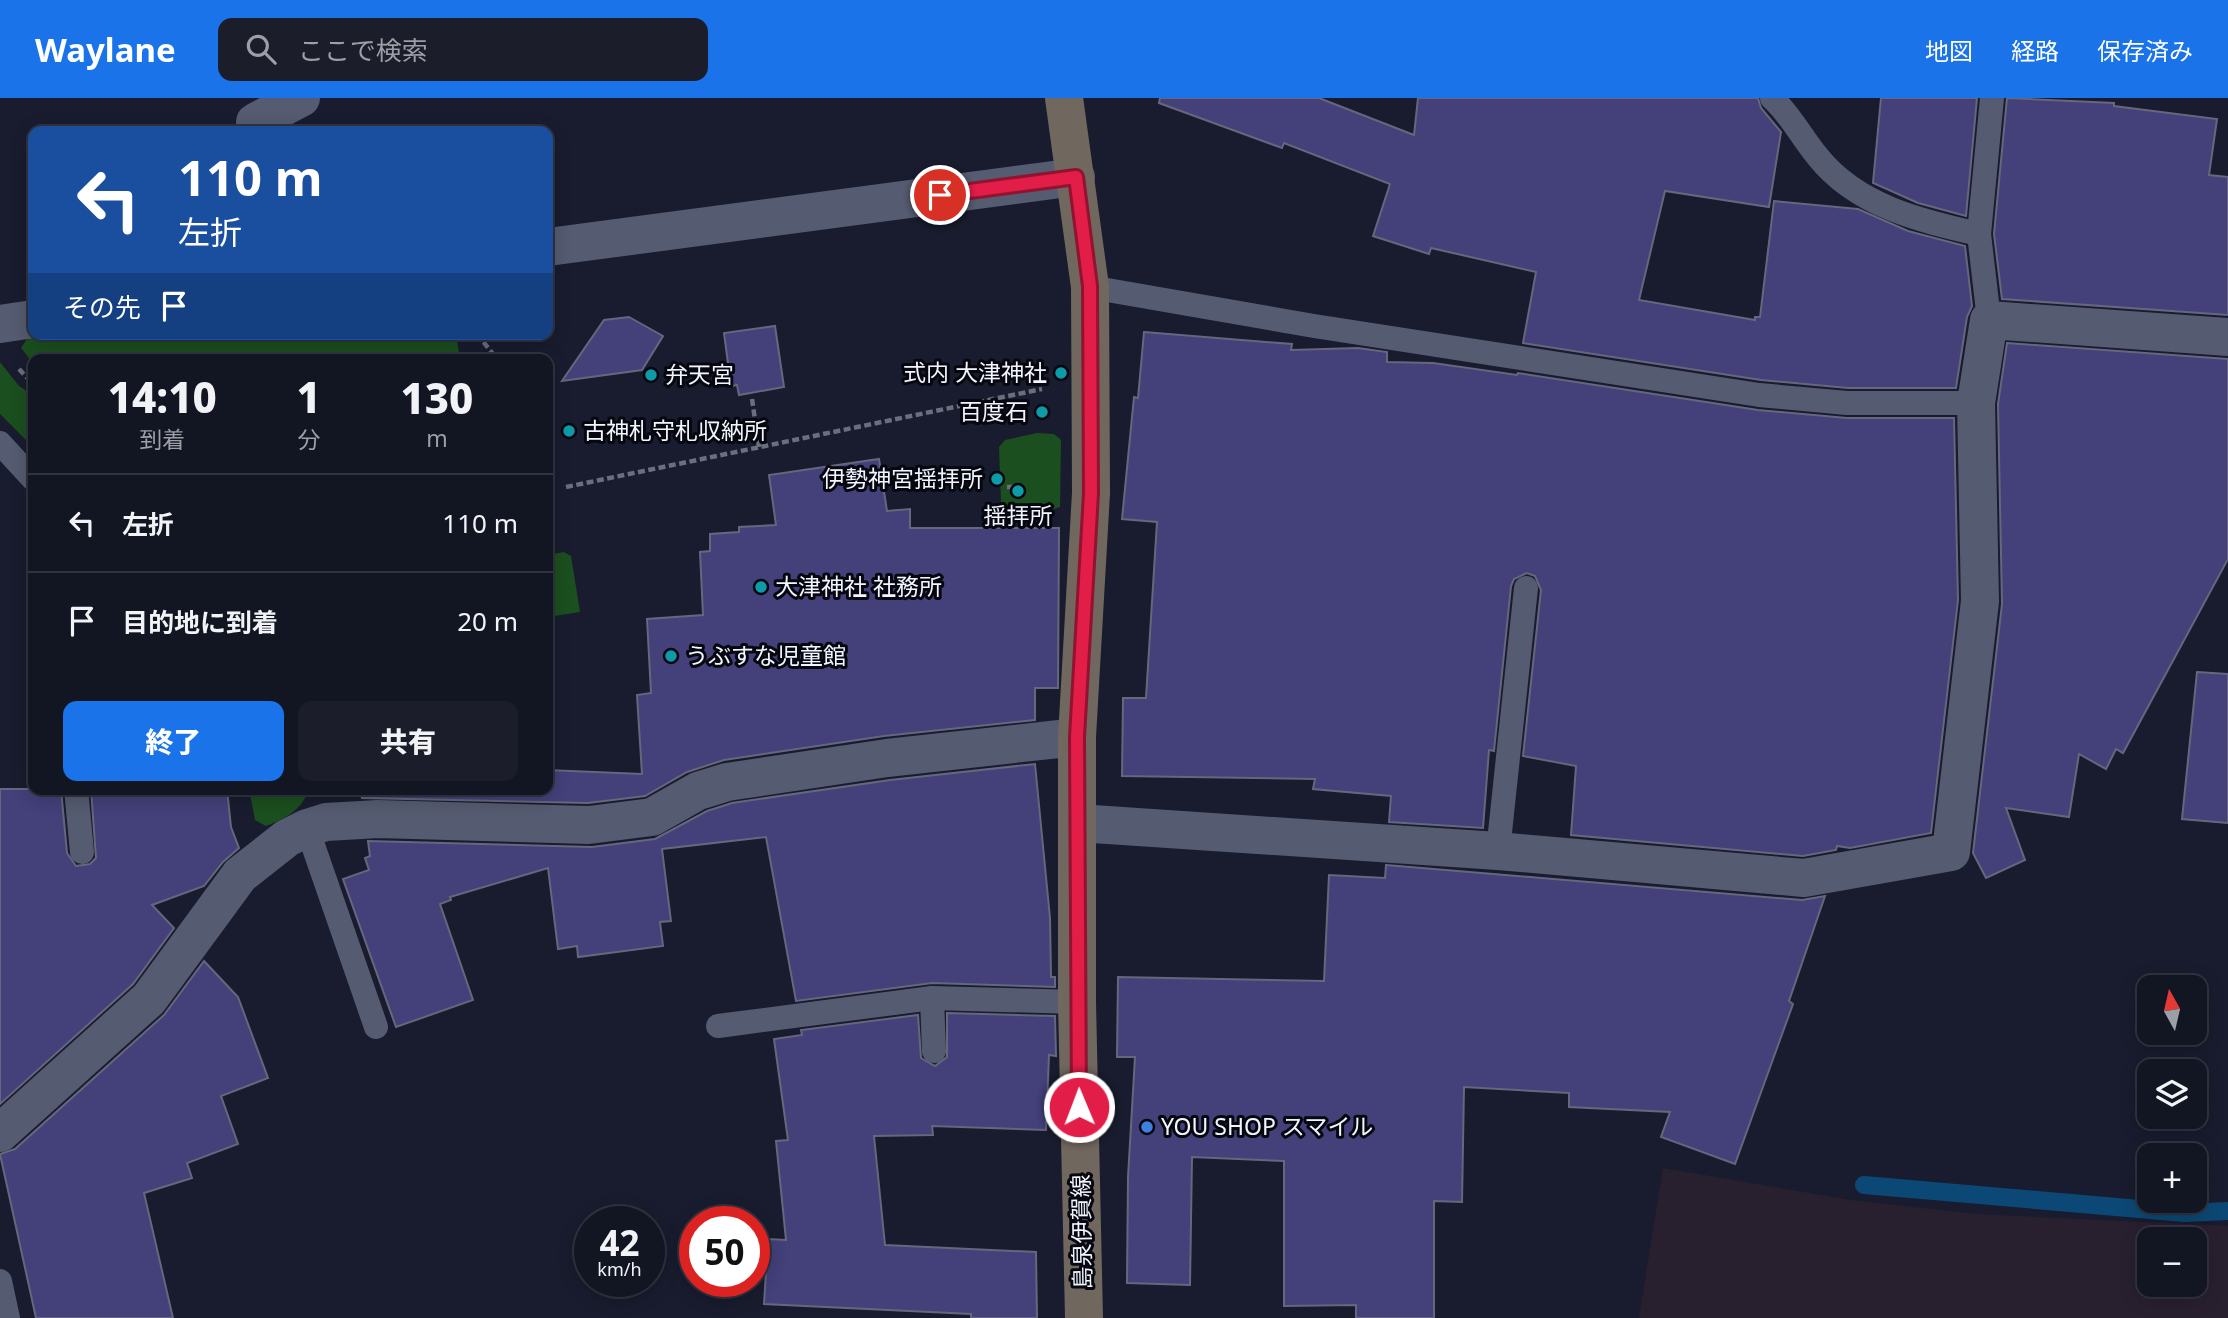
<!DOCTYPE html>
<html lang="ja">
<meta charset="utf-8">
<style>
body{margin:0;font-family:"Noto Sans","Noto Sans JP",sans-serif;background:#1b1e2a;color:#f1f3f6;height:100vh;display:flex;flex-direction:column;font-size:26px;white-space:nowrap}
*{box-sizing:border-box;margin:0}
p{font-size:23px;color:#9c9fa5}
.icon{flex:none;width:38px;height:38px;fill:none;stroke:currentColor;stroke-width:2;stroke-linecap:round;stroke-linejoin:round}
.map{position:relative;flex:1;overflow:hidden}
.panel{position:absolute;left:28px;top:256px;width:525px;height:441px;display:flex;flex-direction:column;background:#121522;border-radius:14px;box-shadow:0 4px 18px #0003,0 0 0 2px #313440}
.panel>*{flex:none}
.hud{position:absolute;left:28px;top:28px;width:525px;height:214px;border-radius:14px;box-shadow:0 4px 18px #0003,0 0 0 2px #313440;background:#1a4fa0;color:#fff;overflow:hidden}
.needle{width:46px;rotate:352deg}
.buttons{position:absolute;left:2137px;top:877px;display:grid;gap:14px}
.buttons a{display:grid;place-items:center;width:70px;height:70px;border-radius:14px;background:#121522;box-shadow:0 4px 18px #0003,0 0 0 2px #313440;font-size:35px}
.speed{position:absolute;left:574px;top:1108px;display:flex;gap:14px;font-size:35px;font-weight:700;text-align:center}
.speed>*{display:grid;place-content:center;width:91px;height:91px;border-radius:50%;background:#121522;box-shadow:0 4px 18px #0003,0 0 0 2px #313440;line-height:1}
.speed small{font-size:18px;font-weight:400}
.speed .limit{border:10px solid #d22;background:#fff;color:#111}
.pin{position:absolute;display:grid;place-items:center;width:60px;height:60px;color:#fff;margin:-30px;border:4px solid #fff;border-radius:50%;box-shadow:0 2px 7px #0007}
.me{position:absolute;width:77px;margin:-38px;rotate:359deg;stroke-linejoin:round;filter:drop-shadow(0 0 5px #0008)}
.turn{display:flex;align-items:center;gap:24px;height:147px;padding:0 35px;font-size:32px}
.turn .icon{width:91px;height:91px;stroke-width:2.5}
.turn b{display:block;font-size:49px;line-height:60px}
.then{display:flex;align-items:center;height:66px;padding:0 35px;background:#0003;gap:14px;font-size:26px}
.eta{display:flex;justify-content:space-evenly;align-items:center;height:119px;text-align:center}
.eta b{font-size:42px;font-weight:800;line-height:49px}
.action{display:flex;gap:14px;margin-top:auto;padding:14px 35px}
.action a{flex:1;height:80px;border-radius:14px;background:#1a73e8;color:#fff;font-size:28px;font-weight:800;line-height:80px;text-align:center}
.action a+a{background:#1b1e2a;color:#f1f3f6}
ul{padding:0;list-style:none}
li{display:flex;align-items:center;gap:21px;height:98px;padding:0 35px;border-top:2px solid #313440}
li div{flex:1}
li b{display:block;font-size:26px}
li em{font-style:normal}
header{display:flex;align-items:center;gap:42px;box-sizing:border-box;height:98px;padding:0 35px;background:#1a73e8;color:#fff}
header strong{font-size:33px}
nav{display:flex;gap:38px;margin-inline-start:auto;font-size:24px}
.search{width:490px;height:63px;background:#1b1e2a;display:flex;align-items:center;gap:18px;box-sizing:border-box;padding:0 24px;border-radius:14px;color:#9c9fa5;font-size:26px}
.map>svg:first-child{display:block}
.education{fill:#29202f;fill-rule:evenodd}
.forest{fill:#1b4f1f}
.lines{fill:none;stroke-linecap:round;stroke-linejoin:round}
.stream{stroke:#0c4875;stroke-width:18}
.building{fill:#43407a;stroke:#66667d;stroke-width:2}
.path{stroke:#6a6e7d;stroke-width:4.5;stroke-dasharray:7 3.5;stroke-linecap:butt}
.lane{stroke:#555b70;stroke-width:24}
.street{stroke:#555b70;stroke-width:38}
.secondary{stroke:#70675f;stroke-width:38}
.route-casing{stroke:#92132f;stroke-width:18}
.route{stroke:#e11d48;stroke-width:12}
.culture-dot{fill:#0f9aa8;stroke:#06070f;stroke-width:2.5}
.shop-dot{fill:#3f7fe0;stroke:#06070f;stroke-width:2.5}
.labels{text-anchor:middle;stroke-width:6;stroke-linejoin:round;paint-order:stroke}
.poi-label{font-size:23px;fill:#f2f5ff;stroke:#06070f;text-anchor:start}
.street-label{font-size:23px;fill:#f2f5ff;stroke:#06070f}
</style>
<header>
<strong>Waylane</strong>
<div class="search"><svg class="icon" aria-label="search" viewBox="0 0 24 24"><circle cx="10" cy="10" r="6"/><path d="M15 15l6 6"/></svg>ここで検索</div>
<nav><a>地図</a><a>経路</a><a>保存済み</a></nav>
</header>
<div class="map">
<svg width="2228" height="1220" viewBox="0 0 2228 1220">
<rect width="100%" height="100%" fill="#181c2e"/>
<!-- education -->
<path class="education" d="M1663,1070l187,32 126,14 252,12v92h-589zM2194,1141v45h-45v-45z"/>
<!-- forest -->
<g class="forest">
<polygon points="57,236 456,236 460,261 33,261 33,265 21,250 29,238"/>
<polygon points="0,264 19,288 33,297 33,349 0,316"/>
<polygon points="1037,335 1054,336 1061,342 1060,409 1048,413 1006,413 1001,404 999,349 1005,342"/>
<polygon points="564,454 571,458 580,514 548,519 548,457"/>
<path d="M249,691h60c-7,21 -23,29 -43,37l-11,-6z"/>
</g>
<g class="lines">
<!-- stream -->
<polyline class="stream" points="1864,1087 2185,1115 2228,1113"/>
</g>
<!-- building -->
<g class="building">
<polygon points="1160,0 1319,0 1414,37 1418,0 1758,0 1761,10 1781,34 1769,109 1665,93 1639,202 1755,222 1755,219 1760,219 1774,103 1858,111 1908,133 1965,148 1972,208 1967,219 1956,290 1848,290 1761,282 1523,245 1536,174 1431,150 1429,156 1373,138 1390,86 1284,45 1282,50 1159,5"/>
<polygon points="1881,0 1977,0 1966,118 1918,105 1873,85"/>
<polygon points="2007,0 2114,5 2114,8 2217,21 2209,77 2228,79 2228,217 2002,201 1994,136"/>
<polygon points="629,219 663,238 642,272 562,283 604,222"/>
<polygon points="775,228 784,289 739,297 737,287 731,288 724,235"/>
<polygon points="1144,234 1292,246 1291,252 1358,250 1387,254 1387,264 1433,265 1517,277 1518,275 1758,312 1847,320 1954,320 1958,502 1931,735 1850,750 1837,748 1836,752 1803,758 1571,737 1576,668 1523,658 1541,492 1535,478 1527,475 1514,481 1511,488 1494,653 1489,652 1483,730 1389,724 1391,698 1313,691 1315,681 1122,678 1123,600 1146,600 1157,424 1122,421 1134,299 1138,300"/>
<polygon points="2007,245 2228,261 2228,461 2123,655 2116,651 2106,671 2079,656 2069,719 2006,710 2025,762 1986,780 1973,755 2002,506 1998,306"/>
<polygon points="879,361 887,413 910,411 910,430 1059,430 1058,590 1035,590 1035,622 884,638 724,662 687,674 645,698 588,705 362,700 361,691 548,691 548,672 642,676 637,597 651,595 647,521 703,517 700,454 710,453 710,436 739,434 739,429 776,427 769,377"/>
<polygon points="2197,574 2228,576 2228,725 2182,721"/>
<polygon points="1035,666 1050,820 1051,879 1055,879 1055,889 932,885 796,903 766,739 662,751 671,823 660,824 663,848 578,859 577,848 558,851 548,770 450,799 451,802 440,806 473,902 396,929 343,781 369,772 365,760 370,758 368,743 592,749 655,741 707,713 732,705 890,682"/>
<polygon points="0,691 61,691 67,755 76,768 90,766 96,760 91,691 227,691 231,729 239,750 223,764 204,788 152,807 174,830 133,886 0,1006"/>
<polygon points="1386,767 1802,802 1825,798 1789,903 1793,906 1735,1066 1661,1039 1670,1014 1569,1009 1569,995 1464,989 1462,1104 1434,1103 1434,1220 1356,1220 1356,1207 1284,1208 1284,1063 1192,1059 1190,1187 1127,1185 1128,1079 1135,959 1117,959 1118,879 1324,883 1329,777 1385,780"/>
<polygon points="204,863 238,899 268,980 221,998 238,1046 187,1065 192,1080 144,1095 173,1220 36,1220 0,1056 15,1051 164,917"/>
<polygon points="947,915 1055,918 1056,958 1049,957 1046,1032 932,1028 933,1037 874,1038 885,1147 1036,1154 1037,1220 971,1220 971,1216 764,1206 768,1141 786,1142 776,1043 788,1042 774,941 802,937 801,932 918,917 921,960 935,968 947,959"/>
</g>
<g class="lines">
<!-- path -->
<g class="path">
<polyline points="477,236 497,261"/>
<polyline points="19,271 33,286"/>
<polyline points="752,301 759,349"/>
<polyline points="566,389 1042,291"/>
<polyline points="1007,389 1018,389"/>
</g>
<!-- lane -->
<g class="lane">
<path d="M1772,0c19,17 29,39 46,59 39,49 103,64 161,77"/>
<polyline points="1090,189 1314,228 1759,297 1847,305 1976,305"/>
<polyline points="1989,222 1979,136 1992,0"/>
<polyline points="0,345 33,381"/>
<polyline points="76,691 82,754"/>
<polyline points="307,730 376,929"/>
<polyline points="1498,753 1526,490"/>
<polyline points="932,900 934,953"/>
<polyline points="718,928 932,900 1077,904"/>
<polyline points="0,1183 8,1220"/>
</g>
<!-- street -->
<g class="street">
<polyline points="256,33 255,24 301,0"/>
<polyline points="548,149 1076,79"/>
<polyline points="0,226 33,221"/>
<polyline points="1078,725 1498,753 1804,780 1951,754 1980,503 1976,305 1989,222 2228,239"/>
<polyline points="0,1035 149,901 240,777 287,740 307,730 326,724 378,721 589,727 652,719 698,693 727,684 887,660 1077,639"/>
</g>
<!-- secondary -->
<polyline class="secondary" points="1064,0 1090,189 1091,395 1077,639 1077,904 1084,1220"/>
</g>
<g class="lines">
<!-- route casing -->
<g class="route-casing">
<polyline id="route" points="940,97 1076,79 1090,188 1091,395 1077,639 1079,1009"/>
</g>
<!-- route -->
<use href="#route" class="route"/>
</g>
<!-- markers -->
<g class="culture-dot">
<circle cx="1061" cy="275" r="7"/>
<circle cx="651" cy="277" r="7"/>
<circle cx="1042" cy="314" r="7"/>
<circle cx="569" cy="333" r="7"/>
<circle cx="997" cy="381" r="7"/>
<circle cx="1018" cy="393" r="7"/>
<circle cx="761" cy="489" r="7"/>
<circle cx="671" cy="558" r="7"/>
</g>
<circle class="shop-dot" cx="1147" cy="1029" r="7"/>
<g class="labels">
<!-- poi labels -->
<g class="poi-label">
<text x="1047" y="283" text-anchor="end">式内 大津神社</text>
<text x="665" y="285">弁天宮</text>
<text x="1028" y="322" text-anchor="end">百度石</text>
<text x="583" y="341">古神札守札収納所</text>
<text x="983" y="389" text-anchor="end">伊勢神宮揺拝所</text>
<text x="1018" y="426" text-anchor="middle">揺拝所</text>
<text x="775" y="497">大津神社 社務所</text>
<text x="685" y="566">うぶすな児童館</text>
<text x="1161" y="1037">YOU SHOP スマイル</text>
</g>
<!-- street labels -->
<g class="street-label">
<text transform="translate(1082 1134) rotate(-91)" y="8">島泉伊賀線</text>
</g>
</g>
</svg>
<div class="buttons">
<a><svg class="needle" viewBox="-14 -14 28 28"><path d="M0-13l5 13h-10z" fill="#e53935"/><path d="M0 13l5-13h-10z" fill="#9c9fa5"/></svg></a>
<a><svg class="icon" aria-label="layers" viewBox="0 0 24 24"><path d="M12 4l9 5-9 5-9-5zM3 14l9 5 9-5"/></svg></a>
<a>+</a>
<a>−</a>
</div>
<div class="speed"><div>42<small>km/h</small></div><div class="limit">50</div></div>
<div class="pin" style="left:940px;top:97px;background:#d93025"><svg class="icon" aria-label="arrive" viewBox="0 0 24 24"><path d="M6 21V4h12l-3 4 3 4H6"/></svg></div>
<svg class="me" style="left:1079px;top:1009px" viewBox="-20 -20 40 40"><circle r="17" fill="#e11d48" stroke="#fff" stroke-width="3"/><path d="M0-11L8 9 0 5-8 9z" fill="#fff"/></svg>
<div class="hud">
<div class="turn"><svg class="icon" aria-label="left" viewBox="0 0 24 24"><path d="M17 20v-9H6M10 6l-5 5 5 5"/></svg><div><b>110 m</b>左折</div></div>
<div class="then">その先<svg class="icon" aria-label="arrive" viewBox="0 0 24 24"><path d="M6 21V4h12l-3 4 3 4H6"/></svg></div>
</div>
<section class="panel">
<div class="eta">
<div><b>14:10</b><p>到着</p></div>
<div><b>1</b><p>分</p></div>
<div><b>130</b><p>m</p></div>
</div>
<ul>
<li><svg class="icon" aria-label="left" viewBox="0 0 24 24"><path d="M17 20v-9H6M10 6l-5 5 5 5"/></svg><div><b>左折</b></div><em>110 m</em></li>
<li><svg class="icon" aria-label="arrive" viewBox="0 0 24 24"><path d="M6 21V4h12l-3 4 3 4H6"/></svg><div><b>目的地に到着</b></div><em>20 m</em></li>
</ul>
<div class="action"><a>終了</a><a>共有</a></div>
</section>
</div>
